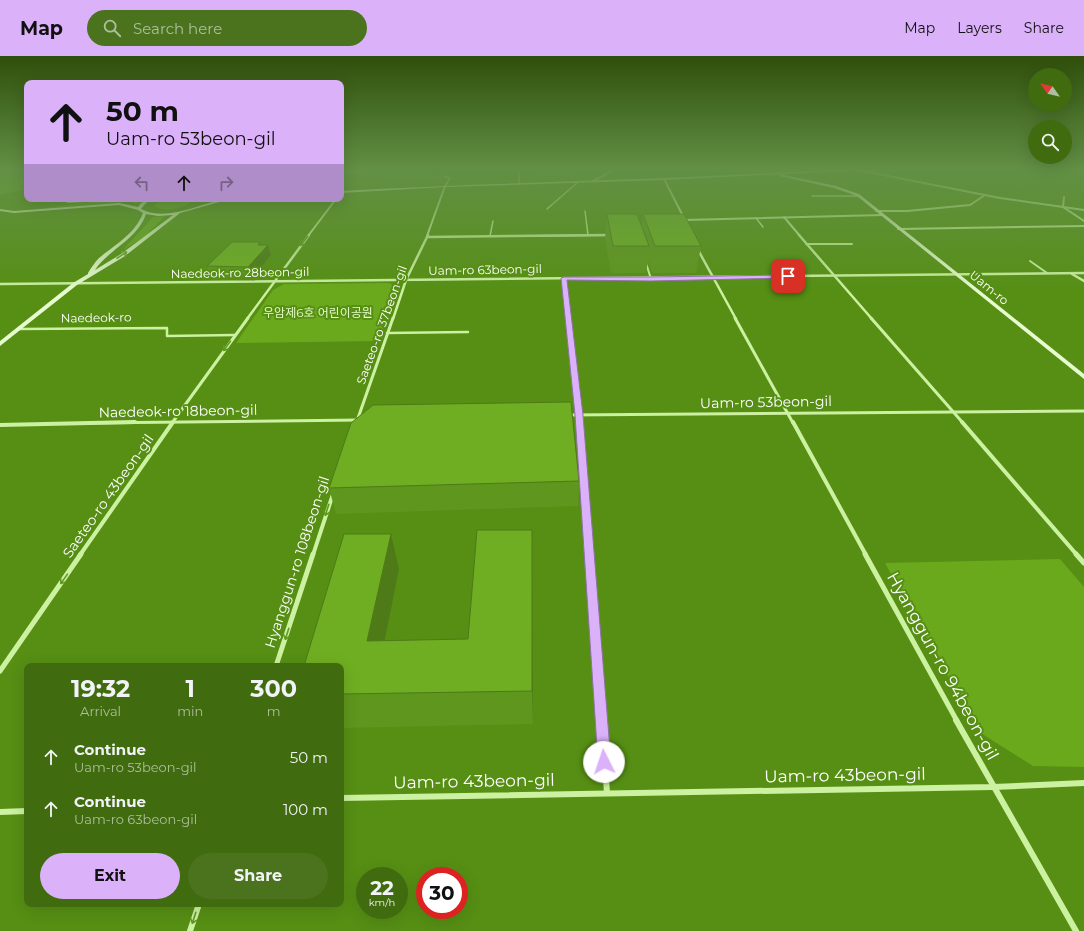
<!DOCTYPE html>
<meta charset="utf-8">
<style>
body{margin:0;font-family:Montserrat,"Noto Sans KR",sans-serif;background:#4b731d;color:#f1f3f6;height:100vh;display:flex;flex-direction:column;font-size:15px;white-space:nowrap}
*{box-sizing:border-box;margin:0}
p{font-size:13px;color:#aebf9e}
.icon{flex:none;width:22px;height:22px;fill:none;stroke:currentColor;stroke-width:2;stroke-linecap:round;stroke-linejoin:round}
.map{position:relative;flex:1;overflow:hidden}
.panel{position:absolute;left:24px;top:607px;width:320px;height:244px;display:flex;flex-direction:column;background:#406b0f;border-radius:8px;box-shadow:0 4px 16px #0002}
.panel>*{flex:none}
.guide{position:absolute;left:24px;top:24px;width:320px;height:122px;border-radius:8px;box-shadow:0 4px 16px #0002;background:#dbb1fa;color:#111;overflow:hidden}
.needle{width:26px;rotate:304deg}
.tools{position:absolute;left:1028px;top:12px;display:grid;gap:8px}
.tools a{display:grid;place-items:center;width:44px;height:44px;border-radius:50%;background:#406b0f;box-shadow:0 4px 16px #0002;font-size:20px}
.speed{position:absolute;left:356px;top:811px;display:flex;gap:8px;font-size:20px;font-weight:700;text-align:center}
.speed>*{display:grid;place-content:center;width:52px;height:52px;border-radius:50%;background:#406b0f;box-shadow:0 4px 16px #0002;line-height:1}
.speed small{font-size:10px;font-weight:400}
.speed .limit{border:6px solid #d22;background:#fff;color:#111}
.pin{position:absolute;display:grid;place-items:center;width:34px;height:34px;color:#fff;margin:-17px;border-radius:8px;box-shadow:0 2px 6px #0006}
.me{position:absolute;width:44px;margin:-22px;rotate:356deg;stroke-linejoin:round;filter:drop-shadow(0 0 3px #0008)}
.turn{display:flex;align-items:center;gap:14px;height:84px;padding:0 16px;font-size:18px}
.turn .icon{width:52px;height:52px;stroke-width:2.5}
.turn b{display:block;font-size:28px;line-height:34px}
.lanes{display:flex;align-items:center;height:38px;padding:0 16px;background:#0003;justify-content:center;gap:20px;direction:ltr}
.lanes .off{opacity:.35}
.eta{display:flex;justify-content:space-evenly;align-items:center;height:68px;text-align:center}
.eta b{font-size:24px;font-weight:700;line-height:28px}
.button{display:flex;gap:8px;margin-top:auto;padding:8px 16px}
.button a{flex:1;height:46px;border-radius:24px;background:#dbb1fa;color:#111;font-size:16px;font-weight:700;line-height:46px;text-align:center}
.button a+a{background:#4b731d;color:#f1f3f6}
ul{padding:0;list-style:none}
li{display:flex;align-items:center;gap:12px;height:52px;padding:0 16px}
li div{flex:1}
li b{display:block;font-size:15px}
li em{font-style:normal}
header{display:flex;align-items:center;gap:24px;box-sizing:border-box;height:56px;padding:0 20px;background:#dbb1fa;color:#111}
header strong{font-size:19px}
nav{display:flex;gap:22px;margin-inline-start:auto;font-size:14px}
.search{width:280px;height:36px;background:#4b731d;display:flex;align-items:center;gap:10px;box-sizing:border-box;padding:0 14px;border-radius:22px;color:#aebf9e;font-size:15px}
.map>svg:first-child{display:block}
.green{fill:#6aa91c}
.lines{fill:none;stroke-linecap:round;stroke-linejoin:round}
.lane-far2{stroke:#ccf1a0;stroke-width:1.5}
.lane-far1{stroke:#ccf1a0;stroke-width:2}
.lane{stroke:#ccf1a0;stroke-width:2.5}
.street-far5{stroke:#ccf1a0;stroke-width:2}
.street-far4{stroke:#ccf1a0;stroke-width:2.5}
.street-far3{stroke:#ccf1a0;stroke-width:3}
.street-far2{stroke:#ccf1a0;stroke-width:4}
.street-far1{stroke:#ccf1a0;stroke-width:5}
.street{stroke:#ccf1a0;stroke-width:6}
.secondary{fill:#e6fbce;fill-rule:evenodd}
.wall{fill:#5f961d}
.shaded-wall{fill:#4e7a18}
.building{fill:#6fae22;stroke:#4e7a18}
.oneway{stroke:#629922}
.oneway2{stroke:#73a539}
.route{fill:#dbb1fa;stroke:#8e73a2}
.labels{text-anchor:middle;stroke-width:4;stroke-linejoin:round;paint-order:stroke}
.far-street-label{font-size:12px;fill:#fff;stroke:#568f14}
.far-park-label{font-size:12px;fill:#e4fcc7;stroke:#568f14}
.street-label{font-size:14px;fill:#fff;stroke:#568f14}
.near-street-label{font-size:17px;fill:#fff;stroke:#568f14}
</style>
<header>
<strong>Map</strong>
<div class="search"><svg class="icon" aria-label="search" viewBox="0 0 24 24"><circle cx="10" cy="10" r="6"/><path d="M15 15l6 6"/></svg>Search here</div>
<nav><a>Map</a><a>Layers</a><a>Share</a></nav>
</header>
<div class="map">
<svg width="1084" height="875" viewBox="0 0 1084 875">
<rect width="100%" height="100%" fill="#568f14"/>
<!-- green -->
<g class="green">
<polygon points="0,114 27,114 27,133 0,139"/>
<path d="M168,143h20l3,3c-8,7 -29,11 -37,3l5,-3z"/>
<polygon points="145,144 136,148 132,146 109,147 35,153 99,145"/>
<polygon points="165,160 145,180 123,194 153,161"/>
<polygon points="388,227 399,231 380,285 236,287 273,234 284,228"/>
<polygon points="1060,503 1084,531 1084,711 1033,710 979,676 885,507"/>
</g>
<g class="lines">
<!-- lane-far2 -->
<g class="lane-far2">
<polyline points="519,114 519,127"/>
<polyline points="439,119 450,122 445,130"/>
<polyline points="812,140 859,140"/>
<polyline points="547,153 578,126"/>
<polyline points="585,155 588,179"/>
<polyline points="756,162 763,171"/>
<polyline points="490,180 493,165"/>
</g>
<!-- lane-far1 -->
<g class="lane-far1">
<polyline points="806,188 852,188"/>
<polyline points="1030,205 1047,217"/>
<polyline points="646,207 651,223"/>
</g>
<!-- lane -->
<g class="lane">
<polyline points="18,273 167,272 167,280 235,279"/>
<polyline points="387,277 468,276"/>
</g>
<!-- street-far5 -->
<g class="street-far5">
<polyline points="858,114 1000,142 1084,154"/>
<polyline points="664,123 684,162"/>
<polyline points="593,125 614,114"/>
<polyline points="1064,141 1063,151 1084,165"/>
<polyline points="876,155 907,155 970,149 985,139"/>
<polyline points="784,161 800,180"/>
<polyline points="684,164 882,159"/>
<polyline points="898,173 1084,170"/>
<polyline points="308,180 336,143"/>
<polyline points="427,180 445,130"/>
<polyline points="533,180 610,179"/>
</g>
<!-- street-far4 -->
<g class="street-far4">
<polyline points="799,179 872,263"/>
<polyline points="427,181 610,179"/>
<polyline points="697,192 736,263"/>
<polyline points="1072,218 1084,225"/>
<polyline points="564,222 568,263"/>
<polyline points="0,228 1084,217"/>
<polyline points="247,263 309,179"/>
<polyline points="393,263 406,224 428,179"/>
</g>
<!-- street-far3 -->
<g class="street-far3">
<polyline points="568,262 580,367"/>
<polyline points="735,262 793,367"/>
<polyline points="871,262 963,367"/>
<polyline points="568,359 1084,355"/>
<polyline points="357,365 393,262"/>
<polyline points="88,367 360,364"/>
<polyline points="172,367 248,262"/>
</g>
<!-- street-far2 -->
<g class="street-far2">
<polyline points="580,366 589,499"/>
<polyline points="793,366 866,499"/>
<polyline points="962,366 1077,499"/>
<polyline points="0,369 135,366"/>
<polyline points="80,499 173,366"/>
<polyline points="313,499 333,438"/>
</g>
<!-- street-far1 -->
<g class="street-far1">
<polyline points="589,498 602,665"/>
<polyline points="865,498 957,665"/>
<polyline points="1076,498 1084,507"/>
<polyline points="276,610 313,498"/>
<polyline points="0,615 81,498"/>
</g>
<!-- street -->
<g class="street">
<polyline points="602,664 607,737"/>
<polyline points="956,664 1076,875"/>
<polyline points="341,742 993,731 1084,727"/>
<polyline points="0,756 27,755"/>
<polyline points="190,875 199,848"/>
</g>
<!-- secondary -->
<g class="secondary">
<path d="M841,114h28l-205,10 -219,7 -104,6v-2c107,-6 214,-9 321,-13 60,-2 119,-6 179,-8z"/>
<polygon points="780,118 836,130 859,138 1084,318 1084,323 857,140 834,132 779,120"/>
<polygon points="97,143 118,143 116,144 68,147 66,146"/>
<path d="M149,143h6l-9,4 -5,6c25,13 57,-4 82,-10h7l-50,14 -55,43 -48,29 -77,61v-5l73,-58 15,-9v-1c3,-5 7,-11 11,-15 17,-14 36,-24 44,-45l-5,-3 -19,-5 -105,8 -14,-2v-2l14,2 105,-8 19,4 3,-4zM146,158l12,2 15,-1 -52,39 -26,16c14,-21 42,-30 51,-56z"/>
</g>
</g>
<!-- wall -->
<g class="wall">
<polygon points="341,114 476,114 463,119 456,118 451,120 443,118 444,123 341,128"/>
<polygon points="538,114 596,114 591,118 539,120"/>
<polygon points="607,158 642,169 643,158 701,190 696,217 652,217 648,205 646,217 611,217 605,183"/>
<polygon points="261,189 268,189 271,199 252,222 211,221 207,210"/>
<polygon points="579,425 578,450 336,458 329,432"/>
<polygon points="532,474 533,668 341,672 341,610 399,513 385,585 468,583"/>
</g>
<!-- shaded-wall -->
<g class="shaded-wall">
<polygon points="450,114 456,114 456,118 451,120"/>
<polygon points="463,114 476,114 463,119"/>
<polygon points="591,114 596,114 591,118"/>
<polygon points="260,186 262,195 268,189 271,199 252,222 248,211 258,189"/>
<polygon points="532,474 532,509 533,668 532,635"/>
<polygon points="391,478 399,513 378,619 367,585"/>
</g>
<!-- building -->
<g class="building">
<polygon points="341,114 443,114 341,119"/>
<polygon points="607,158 637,158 649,190 613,190"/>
<polygon points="643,158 684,158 701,190 655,190"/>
<polygon points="232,186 260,186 258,189 268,189 248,211 207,210"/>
<polygon points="571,346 579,425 329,432 351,367 373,349"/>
<polygon points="477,474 532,474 532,635 341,638 341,610 304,610 344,478 391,478 367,585 468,583"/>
</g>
<!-- one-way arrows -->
<defs><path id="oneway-shaft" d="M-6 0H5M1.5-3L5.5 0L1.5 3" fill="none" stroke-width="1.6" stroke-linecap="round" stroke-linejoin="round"/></defs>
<g class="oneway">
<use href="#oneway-shaft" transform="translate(304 185) rotate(128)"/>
<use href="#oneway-shaft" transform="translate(227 290) rotate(126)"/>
<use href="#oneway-shaft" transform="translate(327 454) rotate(108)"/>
<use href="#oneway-shaft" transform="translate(64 523) rotate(125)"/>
<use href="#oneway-shaft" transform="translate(287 578) rotate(108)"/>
<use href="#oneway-shaft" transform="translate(194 862) rotate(108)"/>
</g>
<use class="oneway2" href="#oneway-shaft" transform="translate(122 199) rotate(-33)"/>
<!-- sky -->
<linearGradient id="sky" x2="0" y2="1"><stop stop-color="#2f4f0b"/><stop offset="0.48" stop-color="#629045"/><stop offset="1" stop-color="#629045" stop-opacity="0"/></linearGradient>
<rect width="1084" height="236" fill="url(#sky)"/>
<!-- route -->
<polygon class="route" points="788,219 791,220 790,222 651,225 567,224 583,359 611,706 609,710 604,712 600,710 598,706 575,359 561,222 564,221 651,221"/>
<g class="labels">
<!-- far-street labels -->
<g class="far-street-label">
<text transform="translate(485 214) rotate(-1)" y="4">Uam-ro 63beon-gil</text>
<text transform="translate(240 217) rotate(-1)" y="4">Naedeok-ro 28beon-gil</text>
<text transform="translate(989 232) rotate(39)" y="4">Uam-ro</text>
<text transform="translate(96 262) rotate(-1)" y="4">Naedeok-ro</text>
<text transform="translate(382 269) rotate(-70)" y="4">Saeteo-ro 37beon-gil</text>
</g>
<!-- far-park labels -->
<g class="far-park-label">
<text x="318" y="261">우암제6호 어린이공원</text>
</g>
<!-- street labels -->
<g class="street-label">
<text transform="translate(766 346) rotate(-1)" y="5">Uam-ro 53beon-gil</text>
<text transform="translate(178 355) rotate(-1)" y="5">Naedeok-ro 18beon-gil</text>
<text transform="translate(108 440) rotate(-55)" y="5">Saeteo-ro 43beon-gil</text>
<text transform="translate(297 506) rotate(-72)" y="5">Hyanggun-ro 108beon-gil</text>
</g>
<!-- near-street labels -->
<g class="near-street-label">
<text transform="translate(943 610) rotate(61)" y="6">Hyanggun-ro 94beon-gil</text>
<text transform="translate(845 719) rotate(-1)" y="6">Uam-ro 43beon-gil</text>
<text transform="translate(474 725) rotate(-1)" y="6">Uam-ro 43beon-gil</text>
</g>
</g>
</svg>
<div class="tools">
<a><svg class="needle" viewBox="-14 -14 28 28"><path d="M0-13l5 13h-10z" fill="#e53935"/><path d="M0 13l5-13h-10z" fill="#aebf9e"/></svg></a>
<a><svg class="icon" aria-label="search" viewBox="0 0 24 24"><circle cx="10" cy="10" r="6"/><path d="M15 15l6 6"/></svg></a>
</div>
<div class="speed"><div>22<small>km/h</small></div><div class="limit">30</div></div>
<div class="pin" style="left:788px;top:220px;background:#d93025"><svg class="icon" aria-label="arrive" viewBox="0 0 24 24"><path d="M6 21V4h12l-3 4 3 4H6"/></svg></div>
<svg class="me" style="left:604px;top:706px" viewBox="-20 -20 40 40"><circle r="19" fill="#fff"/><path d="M0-13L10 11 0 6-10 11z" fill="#dbb1fa"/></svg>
<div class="guide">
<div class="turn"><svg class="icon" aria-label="ahead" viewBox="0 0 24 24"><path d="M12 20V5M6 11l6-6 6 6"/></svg><div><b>50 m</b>Uam-ro 53beon-gil</div></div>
<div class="lanes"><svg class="icon off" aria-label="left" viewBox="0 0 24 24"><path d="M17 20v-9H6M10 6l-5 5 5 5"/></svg><svg class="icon" aria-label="ahead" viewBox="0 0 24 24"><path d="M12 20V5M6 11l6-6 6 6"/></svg><svg class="icon off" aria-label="right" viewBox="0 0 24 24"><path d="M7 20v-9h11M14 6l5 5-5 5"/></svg></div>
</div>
<section class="panel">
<div class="eta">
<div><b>19:32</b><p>Arrival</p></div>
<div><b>1</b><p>min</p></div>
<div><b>300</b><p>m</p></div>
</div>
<ul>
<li><svg class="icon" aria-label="ahead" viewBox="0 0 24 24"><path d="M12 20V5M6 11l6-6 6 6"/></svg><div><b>Continue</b><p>Uam-ro 53beon-gil</p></div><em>50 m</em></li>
<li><svg class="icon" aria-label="ahead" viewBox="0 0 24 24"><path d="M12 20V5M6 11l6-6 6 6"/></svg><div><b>Continue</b><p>Uam-ro 63beon-gil</p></div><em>100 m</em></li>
</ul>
<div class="button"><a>Exit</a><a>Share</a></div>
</section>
</div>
